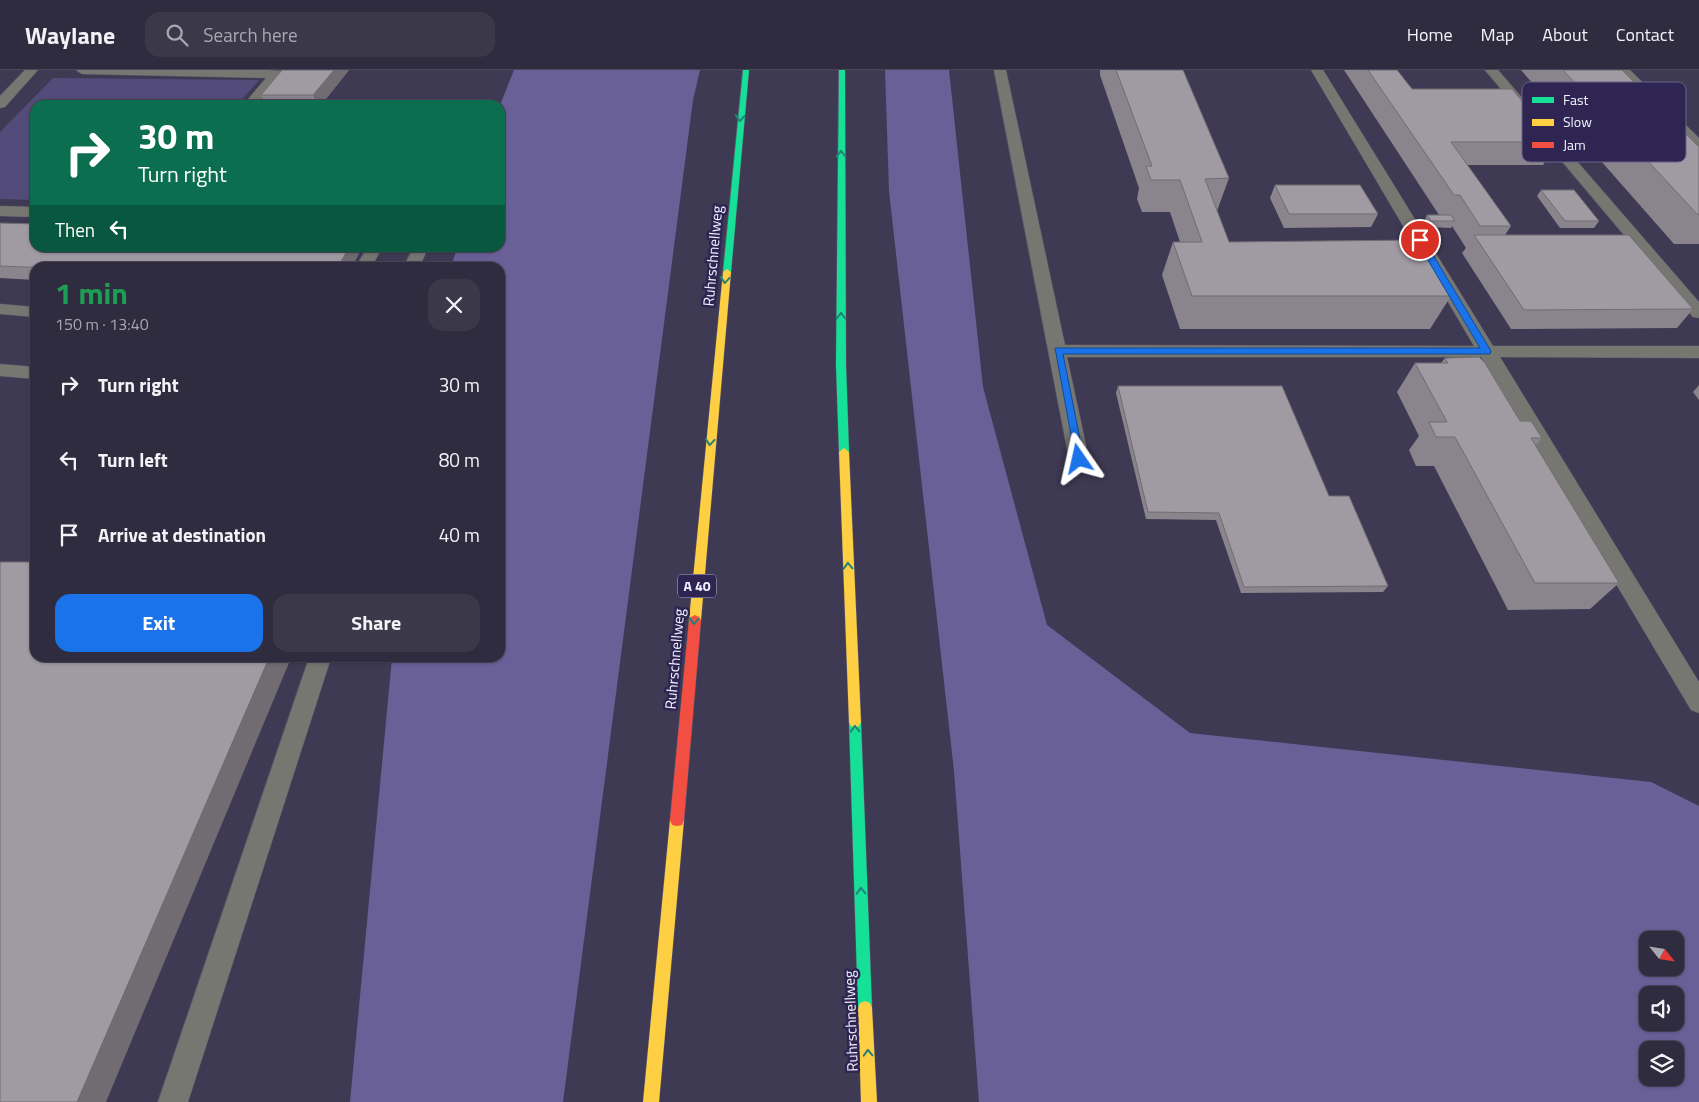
<!DOCTYPE html>
<meta charset="utf-8">
<style>
body{margin:0;font-family:"Titillium Web",sans-serif;background:#3b384a;color:#f1f3f6;height:100vh;display:flex;flex-direction:column;font-size:19px;white-space:nowrap}
*{box-sizing:border-box;margin:0}
p{font-size:16px;color:#a7a7b0}
.icon{flex:none;width:28px;height:28px;fill:none;stroke:currentColor;stroke-width:2;stroke-linecap:round;stroke-linejoin:round}
.map{position:relative;flex:1;overflow:hidden}
.side{position:absolute;left:30px;top:192px;width:475px;height:400px;display:flex;flex-direction:column;background:#2f2c3f;border-radius:15px;box-shadow:0 1px 4px #0004,0 0 0 1px #4a4859}
.side>*{flex:none}
.hud{position:absolute;left:30px;top:30px;width:475px;height:152px;border-radius:15px;box-shadow:0 1px 4px #0004,0 0 0 1px #4a4859;background:#0b6e4f;color:#fff;overflow:hidden}
.needle{width:32px;rotate:120deg}
.fabs{position:absolute;left:1639px;top:861px;display:grid;gap:10px}
.fabs a{display:grid;place-items:center;width:45px;height:45px;border-radius:10px;background:#2f2c3f;box-shadow:0 1px 4px #0004,0 0 0 1px #4a4859;font-size:25px}
.pin{position:absolute;display:grid;place-items:center;width:42px;height:42px;color:#fff;margin:-21px;border:2px solid #fff;border-radius:50%;box-shadow:0 1px 5px #0007}
.me{position:absolute;width:55px;margin:-28px;rotate:349deg;stroke-linejoin:round;filter:drop-shadow(0 0 4px #0008)}
.turn{display:flex;align-items:center;gap:18px;height:105px;padding:0 25px;font-size:22px}
.turn .icon{width:65px;height:65px;stroke-width:2.5}
.turn b{display:block;font-size:35px;line-height:42px}
.then{display:flex;align-items:center;height:48px;padding:0 25px;background:#0003;gap:10px;font-size:19px}
.round{display:grid;place-items:center;flex:none;width:52px;height:52px;border-radius:15px;background:#3b384a}
.overview{display:flex;align-items:center;justify-content:space-between;height:85px;padding:0 25px}
h1{font-size:30px;font-weight:700;line-height:38px;color:#1e9e55}
.cta{display:flex;gap:10px;margin-top:auto;padding:10px 25px}
.cta a{flex:1;height:58px;border-radius:15px;background:#1a73e8;color:#fff;font-size:20px;font-weight:700;line-height:58px;text-align:center}
.cta a+a{background:#3b384a;color:#f1f3f6}
ul{padding:0;list-style:none}
li{display:flex;align-items:center;gap:15px;height:75px;padding:0 25px}
li div{flex:1}
li b{display:block;font-size:19px}
li em{font-style:normal}
header{display:flex;align-items:center;gap:30px;box-sizing:border-box;height:70px;padding:0 25px;background:#2f2c3f;border-bottom:1px solid #4a4859}
header strong{font-size:24px}
nav{display:flex;gap:28px;margin-inline-start:auto;font-size:18px}
.search{width:350px;height:45px;background:#3b384a;display:flex;align-items:center;gap:12px;box-sizing:border-box;padding:0 18px;border-radius:15px;color:#a7a7b0;font-size:19px}
.map>svg:first-child{display:block}
.green{fill:#534c7a}
.forest{fill:#696098;fill-rule:evenodd}
.lines{fill:none;stroke-linecap:round;stroke-linejoin:round}
.lane-casing{stroke:#5a5669;stroke-width:1}
.fast-casing{stroke:#5a5669;stroke-width:1}
.slow-casing{stroke:#5a5669;stroke-width:1}
.jam-casing{stroke:#5a5669;stroke-width:1}
.lane{fill:#777772;fill-rule:evenodd}
.fast{fill:#16e098;fill-rule:evenodd}
.slow{fill:#ffcf43;fill-rule:evenodd}
.jam{fill:#f24e42;fill-rule:evenodd}
.wall{fill:#8a848c}
.shaded-wall{fill:#706c72}
.building{fill:#a09aa3;stroke:#706c72}
.oneway{stroke:#228276}
.route{fill:#1a73e8;stroke:#114b97}
.labels{text-anchor:middle;stroke-width:5;stroke-linejoin:round;paint-order:stroke}
.shield{fill:#2e2553;stroke:#b7b4ca;stroke-width:1}
.shield-label{font-size:14px;font-weight:bold;fill:#f2f1fd}
.street-label{font-size:15px;fill:#f2f1fd;stroke:#2e2553}
.key{fill:#2e2553;stroke:#696286;stroke-width:1}
.key-label{font-size:14px;fill:#f2f1fd}
</style>
<header>
<strong>Waylane</strong>
<div class="search"><svg class="icon" aria-label="search" viewBox="0 0 24 24"><circle cx="10" cy="10" r="6"/><path d="M15 15l6 6"/></svg>Search here</div>
<nav><a>Home</a><a>Map</a><a>About</a><a>Contact</a></nav>
</header>
<div class="map">
<svg width="1699" height="1032" viewBox="0 0 1699 1032">
<rect width="100%" height="100%" fill="#3f3a54"/>
<!-- green -->
<polygon class="green" points="53,8 259,10 237,35 35,35 35,130 0,129 0,62"/>
<!-- forest -->
<g class="forest">
<polygon points="514,0 700,0 693,30 563,1032 350,1032 392,588 500,588 500,198 451,197 457,178 500,178 500,35"/>
<path d="M885,0h64l34,317 64,238 143,108 461,49 48,24v296h-720l-25,-331 -65,-580zM1648,870h27v28h-27zM1648,925h27v27h-27zM1648,980h27v28h-27z"/>
</g>
<g class="lines">
<!-- lane casing -->
<g class="lane-casing">
<g id="lane">
<polygon points="25,0 38,0 5,37 0,38 0,26"/>
<polygon points="76,0 267,0 281,1 282,4 257,35 243,35 266,8 82,4"/>
<polygon points="994,0 1006,0 1065,275 1474,276 1311,0 1323,0 1493,276 1699,276 1699,288 1500,287 1699,612 1699,643 1691,640 1481,287 1067,287 1089,389 1086,394 1079,396 1072,394 1069,389"/>
<polygon points="1485,0 1498,0 1699,232 1699,248 1693,247"/>
<polygon points="1617,0 1630,0 1699,68 1699,80 1694,79"/>
<polygon points="0,136 35,137 35,147 0,146"/>
<polygon points="367,178 382,178 371,198 355,198"/>
<polygon points="413,178 428,178 419,198 403,198"/>
<polygon points="0,234 35,237 35,247 0,244"/>
<polygon points="0,294 35,297 35,309 0,306"/>
<polygon points="309,588 331,588 188,1032 158,1032"/>
</g>
</g>
<!-- fast casing -->
<g class="fast-casing">
<g id="fast">
<polygon points="743,0 749,0 731,202 727,205 723,202"/>
<polygon points="839,0 845,0 846,295 849,382 844,386 839,382 836,295"/>
<polygon points="855,646 859,648 861,652 872,938 870,943 865,945 860,943 858,938 849,652 851,648"/>
</g>
</g>
<!-- slow casing -->
<g class="slow-casing">
<g id="slow">
<polygon points="727,199 731,202 701,550 699,553 691,553 689,550 723,202"/>
<polygon points="844,378 849,382 861,652 859,656 855,658 851,656 849,652 839,382"/>
<polygon points="677,744 682,745 684,750 659,1032 643,1032 670,750 672,745"/>
<polygon points="865,931 870,933 872,938 877,1032 861,1032 858,938 860,933"/>
</g>
</g>
<!-- jam casing -->
<g class="jam-casing">
<polygon id="jam" points="695,545 699,547 701,550 684,750 682,755 677,756 672,755 670,750 689,550 691,547"/>
</g>
<!-- lane -->
<use href="#lane" class="lane"/>
<!-- fast -->
<use href="#fast" class="fast"/>
<!-- slow -->
<use href="#slow" class="slow"/>
<!-- jam -->
<use href="#jam" class="jam"/>
</g>
<!-- wall -->
<g class="wall">
<polygon points="282,0 349,0 321,35 266,35 261,25"/>
<polygon points="1100,0 1116,0 1229,108 1217,141 1229,172 1451,226 1430,259 1180,259 1162,205 1173,172 1180,172 1170,142 1142,142 1137,129 1139,118 1100,5"/>
<polygon points="1344,0 1397,0 1412,19 1557,72 1543,95 1467,95 1511,156 1505,165 1693,239 1677,258 1511,259 1462,183 1466,178 1452,156 1451,158 1427,157 1424,152 1427,145 1439,145"/>
<polygon points="1521,0 1622,0 1699,77 1699,174 1674,174"/>
<polygon points="1275,115 1378,144 1371,157 1284,158 1270,128"/>
<polygon points="1541,120 1599,151 1594,158 1560,158 1537,126"/>
<polygon points="0,153 35,178 362,178 351,198 35,198 35,210 0,208"/>
<polygon points="1445,288 1542,368 1535,376 1619,513 1590,539 1508,540 1434,396 1416,396 1409,380 1419,366 1397,322 1415,293 1441,293"/>
<polygon points="1699,315 1699,330 1693,322"/>
<polygon points="1118,316 1329,426 1388,516 1383,522 1241,523 1216,450 1146,449 1116,323"/>
</g>
<!-- shaded-wall -->
<g class="shaded-wall">
<polygon points="334,0 349,0 321,35 317,35 313,25"/>
<polygon points="349,178 362,178 351,198 337,198"/>
<polygon points="269,588 291,588 106,1032 77,1032"/>
</g>
<!-- building -->
<g class="building">
<polygon points="282,0 334,0 313,25 261,25"/>
<polygon points="1116,0 1183,0 1229,108 1205,109 1229,172 1418,170 1451,226 1192,226 1173,172 1202,172 1180,110 1151,110 1146,96 1152,96"/>
<polygon points="1368,0 1397,0 1412,19 1512,19 1557,72 1451,72 1511,156 1480,156 1460,125 1454,125"/>
<polygon points="1563,0 1622,0 1699,77 1699,145 1698,145"/>
<polygon points="1275,115 1360,115 1378,144 1289,144"/>
<polygon points="1541,120 1574,120 1599,151 1565,151"/>
<polygon points="1427,145 1451,145 1455,151 1431,151"/>
<polygon points="0,153 35,154 35,178 349,178 337,198 50,198 0,196"/>
<polygon points="1474,165 1629,165 1693,239 1524,240"/>
<polygon points="1479,287 1485,293 1520,351 1531,351 1542,368 1531,368 1619,513 1535,513 1455,367 1436,367 1429,352 1447,352 1415,293 1448,293 1445,288"/>
<polygon points="1118,316 1282,316 1329,426 1349,426 1388,516 1244,517 1219,443 1148,442"/>
<polygon points="0,492 35,492 35,588 269,588 77,1032 0,1032"/>
</g>
<!-- one-way arrows -->
<defs><path id="oneway-chevron" d="M-2-3.5L2.5 0L-2 3.5" fill="none" stroke-width="1.6" stroke-linecap="round" stroke-linejoin="round" transform="scale(1.25)"/></defs>
<g class="oneway">
<use href="#oneway-chevron" transform="translate(740 48) rotate(95)"/>
<use href="#oneway-chevron" transform="translate(841 84) rotate(-90)"/>
<use href="#oneway-chevron" transform="translate(725 210) rotate(95)"/>
<use href="#oneway-chevron" transform="translate(841 246) rotate(-90)"/>
<use href="#oneway-chevron" transform="translate(710 372) rotate(95)"/>
<use href="#oneway-chevron" transform="translate(848 496) rotate(-92)"/>
<use href="#oneway-chevron" transform="translate(694 551) rotate(95)"/>
<use href="#oneway-chevron" transform="translate(855 659) rotate(-92)"/>
<use href="#oneway-chevron" transform="translate(861 821) rotate(-92)"/>
<use href="#oneway-chevron" transform="translate(868 983) rotate(-92)"/>
</g>
<!-- route -->
<polygon class="route" points="1420,168 1424,170 1491,281 1490,284 1063,284 1084,389 1079,393 1076,392 1055,278 1480,278 1416,170"/>
<g class="labels">
<!-- shield labels -->
<rect class="shield" x="678" y="504.5" width="38" height="23" rx="4"/>
<g class="shield-label">
<text x="697" y="521">A 40</text>
</g>
<!-- street labels -->
<g class="street-label">
<text transform="translate(713 186) rotate(-85)" y="5">Ruhrschnellweg</text>
<text transform="translate(675 589) rotate(-85)" y="5">Ruhrschnellweg</text>
<text transform="translate(851 951) rotate(-92)" y="5">Ruhrschnellweg</text>
</g>
</g>
<!-- legend -->
<rect x="1522" y="12" width="164" height="80" rx="8" class="key"/>
<rect x="1532" y="27" width="22" height="6" fill="#16e098"/>
<rect x="1532" y="49" width="22" height="7" fill="#ffcf43"/>
<rect x="1532" y="72" width="22" height="6" fill="#f24e42"/>
<g class="key-label">
<text x="1563" y="35">Fast</text>
<text x="1563" y="57">Slow</text>
<text x="1563" y="80">Jam</text>
</g>
</svg>
<div class="fabs">
<a><svg class="needle" viewBox="-14 -14 28 28"><path d="M0-13l5 13h-10z" fill="#e53935"/><path d="M0 13l5-13h-10z" fill="#a7a7b0"/></svg></a>
<a><svg class="icon" aria-label="sound" viewBox="0 0 24 24"><path d="M4 9h4l5-4v14l-5-4H4zM17 9q2 3 0 6"/></svg></a>
<a><svg class="icon" aria-label="layers" viewBox="0 0 24 24"><path d="M12 4l9 5-9 5-9-5zM3 14l9 5 9-5"/></svg></a>
</div>
<div class="pin" style="left:1420px;top:170px;background:#d93025"><svg class="icon" aria-label="arrive" viewBox="0 0 24 24"><path d="M6 21V4h12l-3 4 3 4H6"/></svg></div>
<svg class="me" style="left:1079px;top:389px" viewBox="-20 -20 40 40"><path d="M0-17L14 15 0 8-14 15z" fill="#1a73e8" stroke="#fff" stroke-width="4"/></svg>
<div class="hud">
<div class="turn"><svg class="icon" aria-label="right" viewBox="0 0 24 24"><path d="M7 20v-9h11M14 6l5 5-5 5"/></svg><div><b>30 m</b>Turn right</div></div>
<div class="then">Then<svg class="icon" aria-label="left" viewBox="0 0 24 24"><path d="M17 20v-9H6M10 6l-5 5 5 5"/></svg></div>
</div>
<section class="side">
<div class="overview"><div><h1>1 min</h1><p>150 m · 13:40</p></div><a class="round"><svg class="icon" aria-label="close" viewBox="0 0 24 24"><path d="M6 6l12 12M18 6L6 18"/></svg></a></div>
<ul>
<li><svg class="icon" aria-label="right" viewBox="0 0 24 24"><path d="M7 20v-9h11M14 6l5 5-5 5"/></svg><div><b>Turn right</b></div><em>30 m</em></li>
<li><svg class="icon" aria-label="left" viewBox="0 0 24 24"><path d="M17 20v-9H6M10 6l-5 5 5 5"/></svg><div><b>Turn left</b></div><em>80 m</em></li>
<li><svg class="icon" aria-label="arrive" viewBox="0 0 24 24"><path d="M6 21V4h12l-3 4 3 4H6"/></svg><div><b>Arrive at destination</b></div><em>40 m</em></li>
</ul>
<div class="cta"><a>Exit</a><a>Share</a></div>
</section>
</div>
